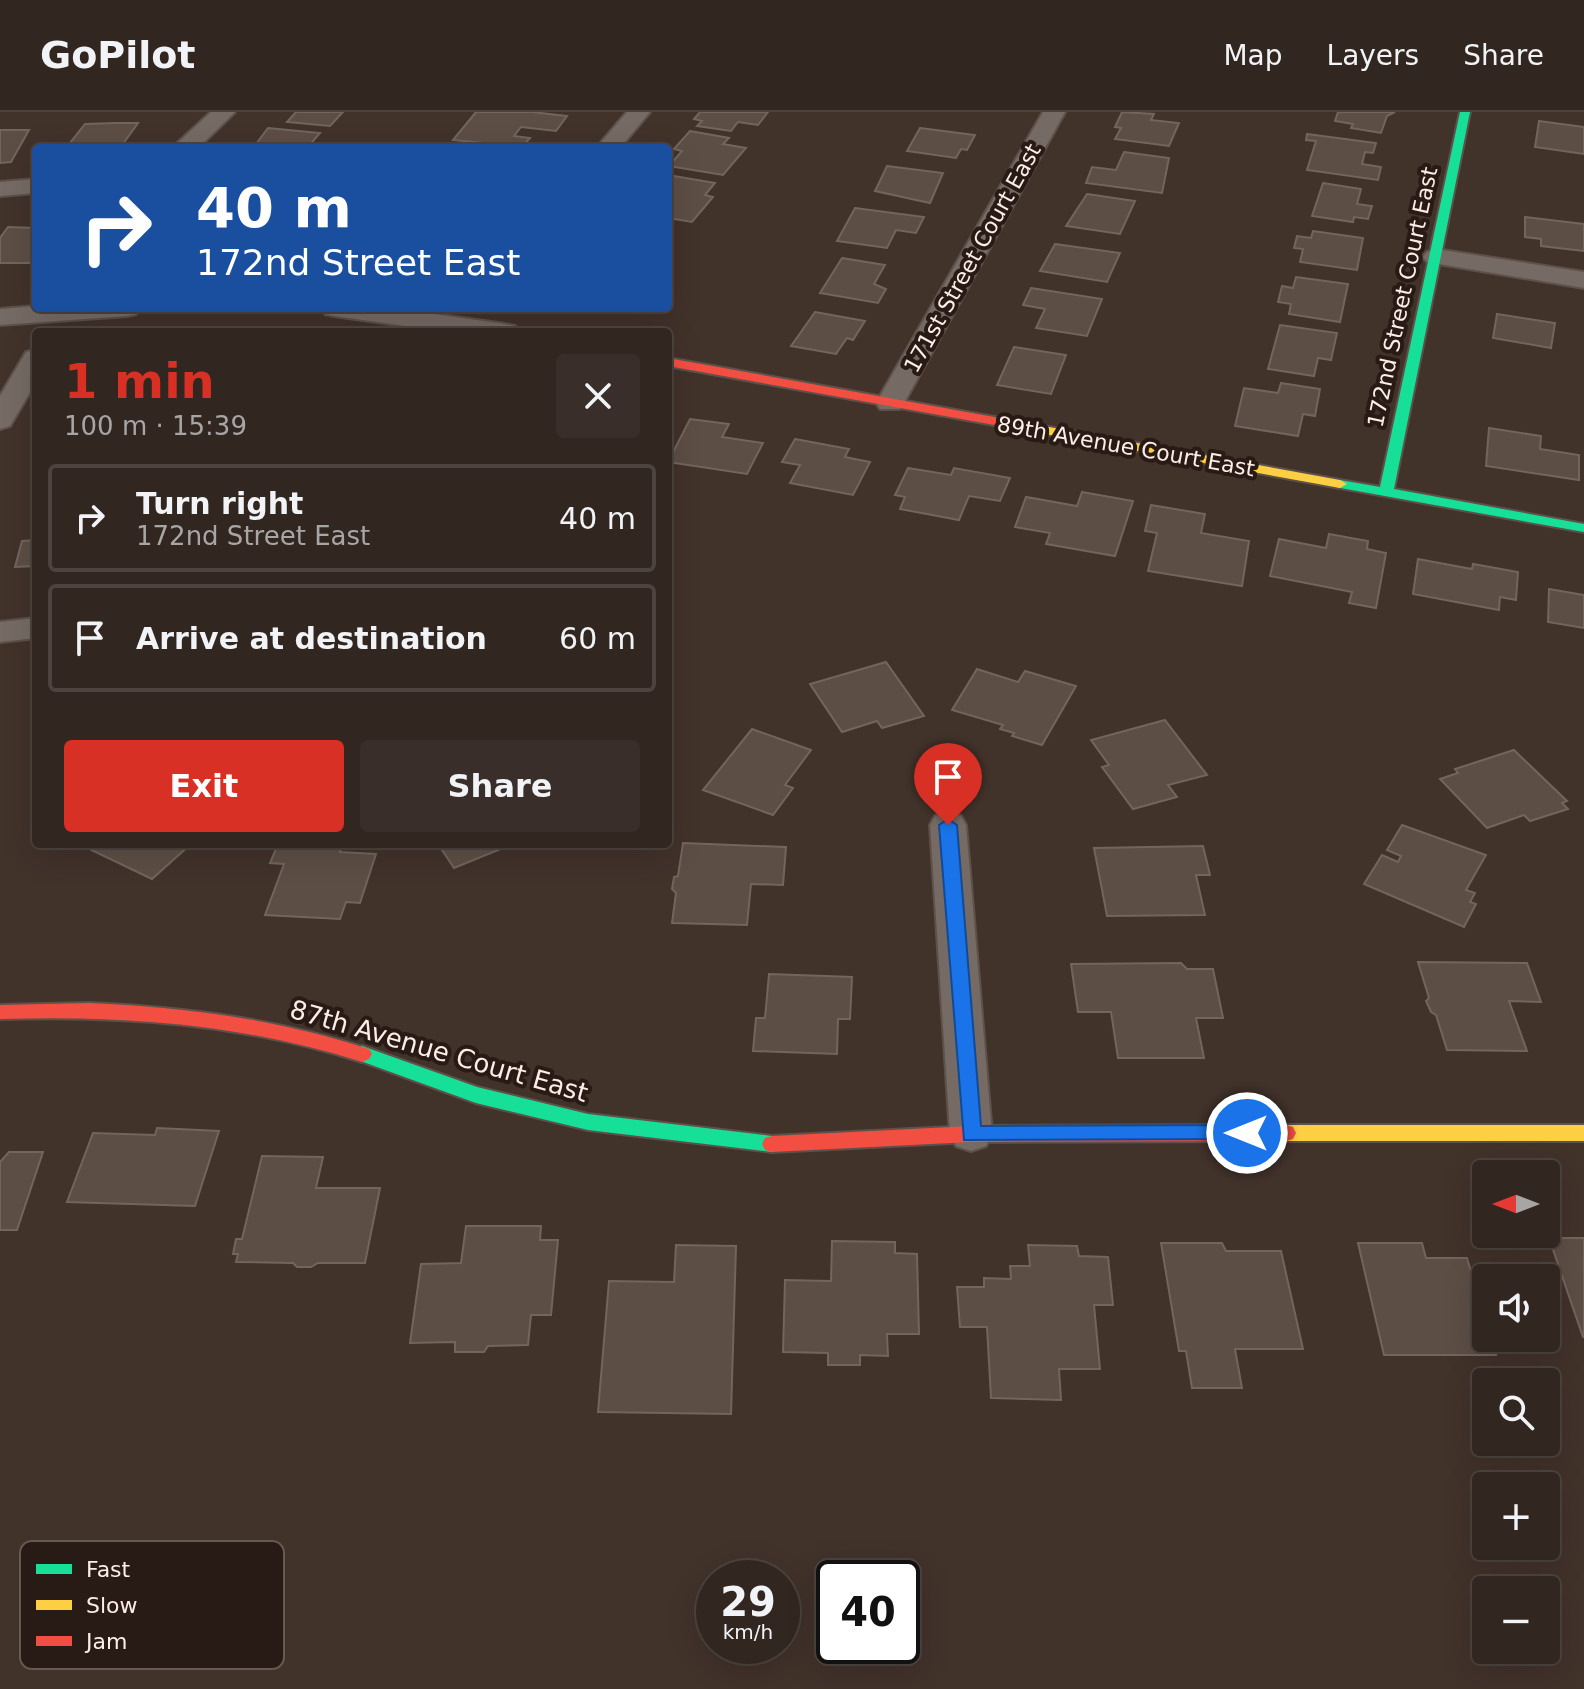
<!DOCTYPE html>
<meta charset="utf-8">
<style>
body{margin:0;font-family:"DejaVu Sans",sans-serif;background:#392e29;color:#f1f3f6;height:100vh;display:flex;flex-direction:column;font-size:30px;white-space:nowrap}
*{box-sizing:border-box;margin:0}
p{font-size:26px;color:#a8a5a5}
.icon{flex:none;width:44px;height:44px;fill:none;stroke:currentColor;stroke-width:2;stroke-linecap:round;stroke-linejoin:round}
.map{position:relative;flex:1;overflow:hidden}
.panel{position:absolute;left:32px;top:216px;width:640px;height:520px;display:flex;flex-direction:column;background:#312620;border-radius:8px;box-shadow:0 8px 32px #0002,0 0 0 2px #4c433e}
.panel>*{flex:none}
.banner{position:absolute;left:32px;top:32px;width:640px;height:168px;border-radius:8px;box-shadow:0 8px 32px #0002,0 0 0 2px #4c433e;background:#1a4fa0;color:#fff;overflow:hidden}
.needle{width:52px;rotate:270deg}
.buttons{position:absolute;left:1472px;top:1048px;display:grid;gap:16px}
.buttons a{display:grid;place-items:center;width:88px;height:88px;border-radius:8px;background:#312620;box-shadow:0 8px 32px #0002,0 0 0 2px #4c433e;font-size:40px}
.speed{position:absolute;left:696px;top:1448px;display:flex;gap:16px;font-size:40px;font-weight:700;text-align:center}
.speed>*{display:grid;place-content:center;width:104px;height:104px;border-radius:50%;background:#312620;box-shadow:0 8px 32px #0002,0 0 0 2px #4c433e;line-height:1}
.speed small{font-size:20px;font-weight:400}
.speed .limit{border:4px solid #111;border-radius:12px;background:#fff;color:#111}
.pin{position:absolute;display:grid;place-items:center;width:68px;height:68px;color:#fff;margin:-82px -34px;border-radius:50% 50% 50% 0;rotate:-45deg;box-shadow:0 0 8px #0007}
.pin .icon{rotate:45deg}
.me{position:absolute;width:88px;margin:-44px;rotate:270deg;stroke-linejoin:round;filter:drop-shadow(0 0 6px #0008)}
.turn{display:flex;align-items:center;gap:28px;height:168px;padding:0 32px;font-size:36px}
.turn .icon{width:104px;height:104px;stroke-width:2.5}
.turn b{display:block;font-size:56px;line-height:68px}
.round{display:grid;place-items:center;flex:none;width:84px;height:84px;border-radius:8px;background:#392e29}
.headline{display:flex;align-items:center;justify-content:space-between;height:136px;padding:0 32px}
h1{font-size:48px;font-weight:700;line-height:60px;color:#d93025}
.action{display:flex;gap:16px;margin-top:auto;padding:16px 32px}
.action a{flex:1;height:92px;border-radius:8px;background:#d93025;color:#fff;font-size:32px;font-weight:700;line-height:92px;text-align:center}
.action a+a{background:#392e29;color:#f1f3f6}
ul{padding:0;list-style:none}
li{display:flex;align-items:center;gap:24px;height:108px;margin:0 16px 12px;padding:0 16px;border:4px solid #4c433e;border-radius:8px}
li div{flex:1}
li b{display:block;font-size:30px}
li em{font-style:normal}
header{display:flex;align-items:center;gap:48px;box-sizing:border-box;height:112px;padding:0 40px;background:#312620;border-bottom:2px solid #4c433e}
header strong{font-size:38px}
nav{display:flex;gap:44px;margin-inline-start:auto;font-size:28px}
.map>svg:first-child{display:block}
.building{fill:#5c4e45;stroke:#71655d;stroke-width:2}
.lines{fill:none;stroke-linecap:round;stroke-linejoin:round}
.street-casing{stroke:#5d514a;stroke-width:4}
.fast-casing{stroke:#5d514a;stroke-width:4}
.slow-casing{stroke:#5d514a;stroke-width:4}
.jam-casing{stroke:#5d514a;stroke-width:4}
.street{fill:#766a64;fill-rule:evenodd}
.fast{fill:#16e098;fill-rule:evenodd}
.slow{fill:#ffcf43;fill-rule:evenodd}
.jam{fill:#f24e42;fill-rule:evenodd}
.route{fill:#1a73e8;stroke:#114b97;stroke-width:2}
.labels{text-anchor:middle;stroke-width:8;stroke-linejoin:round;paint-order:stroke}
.far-street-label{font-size:22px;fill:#fcede6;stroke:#281a14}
.street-label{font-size:26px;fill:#fcede6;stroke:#281a14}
.key{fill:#281a14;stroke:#685953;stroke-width:2}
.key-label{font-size:22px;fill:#fcede6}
</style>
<header>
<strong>GoPilot</strong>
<nav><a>Map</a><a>Layers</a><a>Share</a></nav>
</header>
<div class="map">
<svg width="1584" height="1577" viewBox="0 0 1584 1577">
<rect width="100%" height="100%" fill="#41322a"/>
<!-- building -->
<g class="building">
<polygon points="296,0 343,0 330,14 287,10"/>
<polygon points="476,0 532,0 567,4 556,19 521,15 514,24 530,26 522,35 453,28"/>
<polygon points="700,0 768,0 758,13 738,10 731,19 697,14 702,9 694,7"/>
<polygon points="1122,0 1154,2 1151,8 1179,11 1169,34 1115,27 1121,16 1115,15"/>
<polygon points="1338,0 1395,0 1387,4 1381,21 1351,16 1353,12 1335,9"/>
<polygon points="1539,9 1584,15 1584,42 1535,35"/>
<polygon points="116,11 138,11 120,36 79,36 83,32 70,31 85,12"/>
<polygon points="268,16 320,21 307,36 253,36"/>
<polygon points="920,16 975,23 967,38 961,37 956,46 907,39"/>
<polygon points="0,18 29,18 11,50 0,51"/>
<polygon points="690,19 729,26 723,32 746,36 723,63 669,54 682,39 674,37"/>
<polygon points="1307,22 1376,31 1373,41 1365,40 1362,52 1381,55 1378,68 1307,58 1316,29 1306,28"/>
<polygon points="1124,40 1169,46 1162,81 1086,71 1092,55 1116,58"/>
<polygon points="887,54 943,61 930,91 875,79"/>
<polygon points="668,63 715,71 705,83 713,85 692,110 668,106"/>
<polygon points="1323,71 1361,77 1357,92 1372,94 1368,107 1354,105 1353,110 1312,104"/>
<polygon points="1087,82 1135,89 1120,122 1066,114"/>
<polygon points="855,96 924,105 916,121 896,118 887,136 837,129"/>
<polygon points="1525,105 1584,112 1584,139 1541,134 1541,127 1525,125"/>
<polygon points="8,115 36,116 36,151 0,151 0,126"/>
<polygon points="1313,119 1363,126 1357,158 1300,150 1303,137 1294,136 1297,124 1311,126"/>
<polygon points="1055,132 1120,141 1107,170 1040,159"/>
<polygon points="842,146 885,153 874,172 886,177 878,191 820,181"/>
<polygon points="1296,165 1348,172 1340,210 1289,202 1291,192 1278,190 1282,174 1293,176"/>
<polygon points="1031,176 1102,187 1087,224 1036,216 1045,197 1023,193"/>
<polygon points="815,200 865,209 853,228 847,226 836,242 791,234"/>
<polygon points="1497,202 1555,211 1551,236 1493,226"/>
<polygon points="1280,213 1337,221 1331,248 1318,246 1314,264 1268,257"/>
<polygon points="1014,235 1066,243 1051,282 997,273"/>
<polygon points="1281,271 1320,277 1315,304 1303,302 1298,324 1235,314 1244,276 1278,281"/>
<polygon points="690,307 729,312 722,325 763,331 747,362 668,350"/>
<polygon points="1489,316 1541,324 1540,337 1579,343 1579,368 1486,354"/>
<polygon points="795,327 849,337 845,345 870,350 853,383 790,371 800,353 782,350"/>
<polygon points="908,356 951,363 954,356 1010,366 1000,389 969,384 959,408 900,397 905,385 895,383"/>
<polygon points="1082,380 1133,389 1115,444 1046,432 1050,421 1015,415 1026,385 1077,394"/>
<polygon points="1151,393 1205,402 1201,421 1249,429 1242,474 1148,459 1157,421 1145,419"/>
<polygon points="1329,422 1368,429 1367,437 1386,441 1376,496 1349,491 1352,480 1270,464 1279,427 1326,436"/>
<polygon points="36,428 36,454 15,455 22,429"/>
<polygon points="1418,447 1472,457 1473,452 1518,460 1516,488 1500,485 1499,498 1413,482"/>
<polygon points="1549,477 1584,483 1584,516 1548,510"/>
<polygon points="886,550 924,604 882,616 877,609 842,620 810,572"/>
<polygon points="977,557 1018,570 1025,559 1076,574 1042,633 1012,624 1014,621 1000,617 1003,613 952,598"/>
<polygon points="1165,608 1207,663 1168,673 1177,685 1133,697 1102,655 1109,653 1091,628"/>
<polygon points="752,617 811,638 785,673 793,676 773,703 703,678"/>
<polygon points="1514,638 1567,689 1562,691 1568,697 1530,709 1524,703 1487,716 1440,667 1458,661 1455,657"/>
<polygon points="1402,713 1486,743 1466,778 1475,781 1470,790 1476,792 1464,815 1364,772 1382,743 1398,750 1401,744 1387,738"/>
<polygon points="683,731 786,735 783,773 751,772 747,813 672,811 676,781 672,777 674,765 678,764"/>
<polygon points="88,732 191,732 152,767 85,735"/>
<polygon points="278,732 343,732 340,740 376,742 360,791 346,790 340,807 265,803 284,752 270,751"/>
<polygon points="438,732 513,732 454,756"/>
<polygon points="1203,734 1210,763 1196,763 1205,803 1107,804 1094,736"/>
<polygon points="1418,850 1527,851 1541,890 1509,889 1527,939 1447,938 1436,903 1431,900 1426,889 1429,886"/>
<polygon points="1181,851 1187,857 1213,857 1223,906 1196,906 1204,946 1118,946 1111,900 1078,900 1071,852"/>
<polygon points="769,862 852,865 850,907 838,907 837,942 753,939 756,906 765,906"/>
<polygon points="157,1016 219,1019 195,1094 67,1090 93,1021 155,1023"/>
<polygon points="9,1040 43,1040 17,1118 0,1118 0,1050"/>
<polygon points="262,1044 323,1045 316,1076 380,1076 365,1151 318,1151 311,1155 297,1155 293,1151 236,1150 238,1142 233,1142 236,1127 242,1127"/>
<polygon points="466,1114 541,1114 540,1128 558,1128 551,1203 531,1203 528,1233 488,1234 484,1240 455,1240 455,1230 410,1231 421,1152 461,1151"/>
<polygon points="1549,1126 1584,1126 1584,1225 1583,1225"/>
<polygon points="832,1129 895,1130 895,1141 917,1142 919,1222 887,1222 888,1244 860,1243 860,1253 828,1253 828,1241 783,1240 785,1168 831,1169"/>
<polygon points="1161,1131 1222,1131 1226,1139 1281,1139 1303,1237 1235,1237 1242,1276 1192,1276 1186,1239 1179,1239"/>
<polygon points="1358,1131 1422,1131 1426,1146 1467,1146 1486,1210 1486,1226 1491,1226 1496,1243 1384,1243"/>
<polygon points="676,1133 736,1134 731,1302 598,1300 609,1169 674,1170"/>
<polygon points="1028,1133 1077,1134 1079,1144 1108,1145 1113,1193 1094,1193 1100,1257 1059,1257 1061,1288 991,1286 987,1215 960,1215 957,1175 984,1175 984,1166 1011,1167 1010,1154 1030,1154"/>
</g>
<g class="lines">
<!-- street casing -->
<g class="street-casing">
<g id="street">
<polygon points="211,0 235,0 198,36 172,36"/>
<polygon points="627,0 650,0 620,36 596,36"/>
<polygon points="1043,0 1065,0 904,291 900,297 880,297 876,291"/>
<polygon points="36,67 36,81 0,84 0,70"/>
<polygon points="1436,137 1584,160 1584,176 1427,150 1423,145 1427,140"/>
<polygon points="36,194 36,196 140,196 136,202 127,204 0,213 0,197"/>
<polygon points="321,196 391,196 505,212 515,214 518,220 448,220 334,204 325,202"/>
<polygon points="36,238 36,270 10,314 0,317 0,284 26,240"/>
<polygon points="36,506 36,526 0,530 0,510"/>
<polygon points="948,700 961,704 966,713 992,1022 986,1034 971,1039 956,1034 950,1022 930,713 935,704"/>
</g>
</g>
<!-- fast casing -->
<g class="fast-casing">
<g id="fast">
<polygon points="1460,0 1470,0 1394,377 1584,412 1584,420 1335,375 1333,372 1340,368 1380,375"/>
<polygon points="362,934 477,975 588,1002 772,1024 779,1026 782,1032 779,1038 772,1040 588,1018 476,991 355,947 352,942 355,937"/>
</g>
</g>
<!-- slow casing -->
<g class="slow-casing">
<g id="slow">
<polygon points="1011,308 1340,368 1347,372 1340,376 1006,315 1006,309"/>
<polygon points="1286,1013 1584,1013 1584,1029 1286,1029 1279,1027 1276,1021 1279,1015"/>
</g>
</g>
<!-- jam casing -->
<g class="jam-casing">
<g id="jam">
<polygon points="668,246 1011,308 1018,312 1011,316 668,254"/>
<path d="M89,891c96,4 188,16 280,46l3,5 -3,5 -7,3c-118,-38 -239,-47 -362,-43v-14z"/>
<polygon points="1286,1013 1293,1015 1296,1021 1293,1027 1286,1029 971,1030 772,1040 765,1038 762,1032 765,1026 772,1024 971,1014"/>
</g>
</g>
<!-- street -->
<use href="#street" class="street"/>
<!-- fast -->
<use href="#fast" class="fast"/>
<!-- slow -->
<use href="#slow" class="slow"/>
<!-- jam -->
<use href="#jam" class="jam"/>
</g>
<!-- route -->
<polygon class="route" points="948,707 957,713 981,1014 1247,1013 1257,1021 1254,1027 964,1028 939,713"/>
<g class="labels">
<!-- far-street labels -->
<g class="far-street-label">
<text transform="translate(972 146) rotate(-61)" y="8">171st Street Court East</text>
<text transform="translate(1402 185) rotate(-78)" y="8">172nd Street Court East</text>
<text transform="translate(1126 334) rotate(10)" y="8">89th Avenue Court East</text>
</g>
<!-- street labels -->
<g class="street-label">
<text transform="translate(439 939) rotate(16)" y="9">87th Avenue Court East</text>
</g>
</g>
<!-- legend -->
<rect x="20" y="1429" width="264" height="128" rx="12" class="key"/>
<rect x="36" y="1452" width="36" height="10" fill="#16e098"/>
<rect x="36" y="1488" width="36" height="10" fill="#ffcf43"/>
<rect x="36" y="1524" width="36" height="10" fill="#f24e42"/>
<g class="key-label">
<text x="86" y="1465">Fast</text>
<text x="86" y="1501">Slow</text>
<text x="86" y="1537">Jam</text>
</g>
</svg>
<div class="buttons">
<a><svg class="needle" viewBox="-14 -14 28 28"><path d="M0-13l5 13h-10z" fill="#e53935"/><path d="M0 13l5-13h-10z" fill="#a8a5a5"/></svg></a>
<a><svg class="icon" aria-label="sound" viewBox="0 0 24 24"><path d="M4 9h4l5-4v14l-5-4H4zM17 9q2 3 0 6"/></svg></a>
<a><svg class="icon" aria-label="search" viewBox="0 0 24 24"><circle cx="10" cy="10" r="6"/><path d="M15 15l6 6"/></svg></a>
<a>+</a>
<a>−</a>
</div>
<div class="speed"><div>29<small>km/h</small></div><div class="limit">40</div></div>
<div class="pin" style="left:948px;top:713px;background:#d93025"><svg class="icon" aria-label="arrive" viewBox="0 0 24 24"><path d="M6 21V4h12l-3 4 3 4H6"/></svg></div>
<svg class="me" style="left:1247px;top:1021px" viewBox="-20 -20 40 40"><circle r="17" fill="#1a73e8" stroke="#fff" stroke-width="3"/><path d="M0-11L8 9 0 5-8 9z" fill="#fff"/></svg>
<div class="banner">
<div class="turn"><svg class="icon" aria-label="right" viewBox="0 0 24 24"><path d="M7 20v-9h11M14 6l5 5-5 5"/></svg><div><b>40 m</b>172nd Street East</div></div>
</div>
<section class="panel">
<div class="headline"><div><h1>1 min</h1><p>100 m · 15:39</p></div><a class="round"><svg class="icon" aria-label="close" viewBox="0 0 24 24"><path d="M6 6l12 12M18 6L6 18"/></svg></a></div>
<ul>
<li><svg class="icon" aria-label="right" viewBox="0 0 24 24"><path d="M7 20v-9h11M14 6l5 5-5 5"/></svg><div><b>Turn right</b><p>172nd Street East</p></div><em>40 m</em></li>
<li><svg class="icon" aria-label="arrive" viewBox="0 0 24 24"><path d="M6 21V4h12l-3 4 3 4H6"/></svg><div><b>Arrive at destination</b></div><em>60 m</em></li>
</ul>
<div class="action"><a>Exit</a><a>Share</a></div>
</section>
</div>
